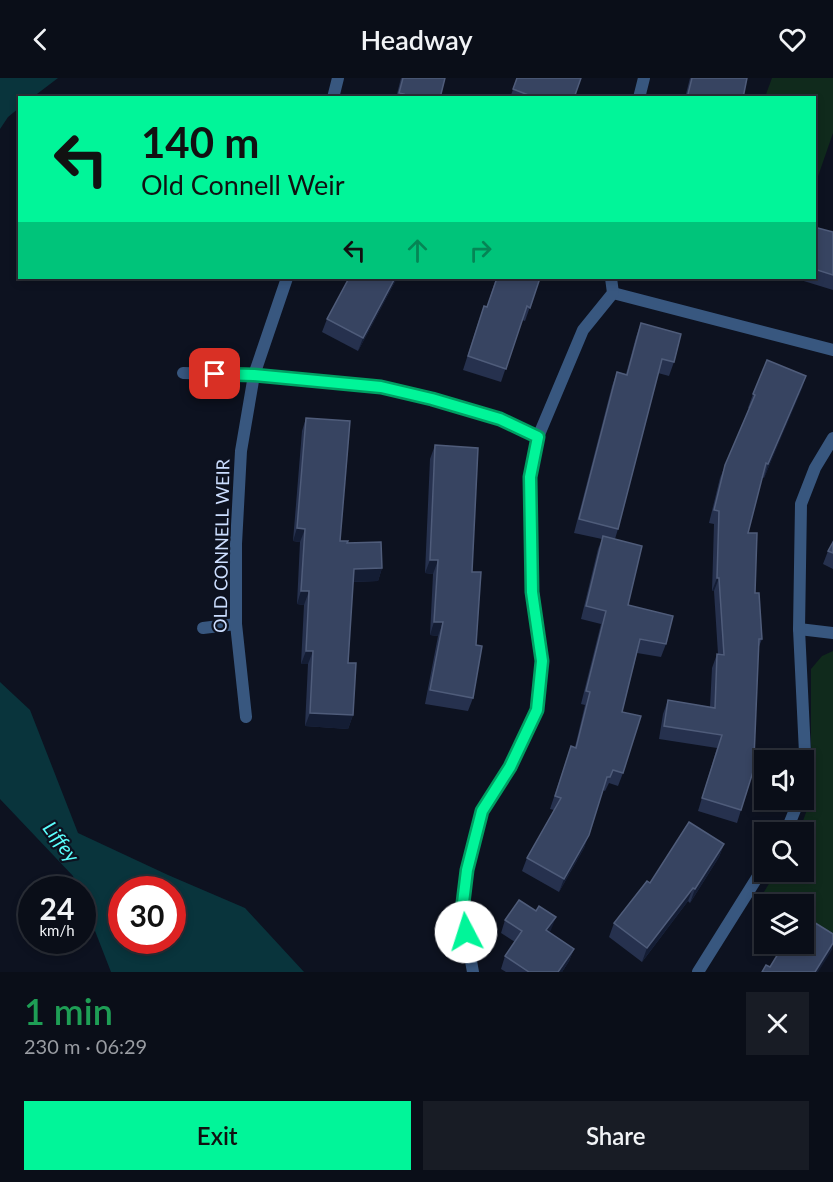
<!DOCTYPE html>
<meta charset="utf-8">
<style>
body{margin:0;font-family:Lato,sans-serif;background:#181c25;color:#f1f3f6;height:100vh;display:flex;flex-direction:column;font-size:22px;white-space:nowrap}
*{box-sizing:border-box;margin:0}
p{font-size:20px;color:#999ca2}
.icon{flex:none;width:33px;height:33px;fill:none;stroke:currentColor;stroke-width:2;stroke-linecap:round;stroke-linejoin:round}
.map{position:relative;height:894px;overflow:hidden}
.side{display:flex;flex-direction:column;background:#0a0e18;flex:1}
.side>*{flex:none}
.guide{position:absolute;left:18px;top:18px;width:798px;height:183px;border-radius:0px;box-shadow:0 3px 9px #0003,0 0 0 2px #2a2e37;background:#01f599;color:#111;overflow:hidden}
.buttons{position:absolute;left:754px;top:672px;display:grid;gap:12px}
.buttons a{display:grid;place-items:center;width:60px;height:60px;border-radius:0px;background:#0a0e18;box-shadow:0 3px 9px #0003,0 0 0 2px #2a2e37;font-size:30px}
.speed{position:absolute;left:18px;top:798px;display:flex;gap:12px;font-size:30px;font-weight:700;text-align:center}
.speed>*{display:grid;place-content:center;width:78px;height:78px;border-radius:50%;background:#0a0e18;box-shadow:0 3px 9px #0003,0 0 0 2px #2a2e37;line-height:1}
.speed small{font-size:15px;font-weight:400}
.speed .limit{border:9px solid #d22;background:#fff;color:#111}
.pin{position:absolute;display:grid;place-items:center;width:51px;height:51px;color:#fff;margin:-26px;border-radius:12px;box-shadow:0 3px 9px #0006}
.me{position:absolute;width:66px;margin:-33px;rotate:355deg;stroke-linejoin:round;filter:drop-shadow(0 0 4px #0008)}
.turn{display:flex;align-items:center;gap:21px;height:126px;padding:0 24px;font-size:27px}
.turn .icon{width:78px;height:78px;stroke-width:2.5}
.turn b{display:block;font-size:42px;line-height:51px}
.lanes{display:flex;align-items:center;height:57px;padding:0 24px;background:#0003;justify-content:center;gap:30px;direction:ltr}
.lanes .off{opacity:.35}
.round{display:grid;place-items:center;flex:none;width:63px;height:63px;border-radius:0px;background:#181c25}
.summary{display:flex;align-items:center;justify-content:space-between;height:102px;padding:0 24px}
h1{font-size:36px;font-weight:600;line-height:45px;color:#1e9e55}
.cta{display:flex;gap:12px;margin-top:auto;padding:12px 24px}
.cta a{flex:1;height:69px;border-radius:0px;background:#01f599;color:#111;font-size:24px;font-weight:600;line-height:69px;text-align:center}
.cta a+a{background:#181c25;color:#f1f3f6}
header{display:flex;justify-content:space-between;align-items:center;height:78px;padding:0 24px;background:#0a0e18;font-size:27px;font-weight:600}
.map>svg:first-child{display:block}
.green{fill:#102a1c}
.water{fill:#09343c;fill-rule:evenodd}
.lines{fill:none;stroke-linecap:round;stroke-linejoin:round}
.minor{stroke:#38577f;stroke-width:12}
.wall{fill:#26314e}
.shaded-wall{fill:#141d34}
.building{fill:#374461;stroke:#4f5c7a;stroke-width:1.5}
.route-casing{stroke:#019f63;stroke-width:15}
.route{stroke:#01f599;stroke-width:10}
.labels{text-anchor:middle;stroke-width:4.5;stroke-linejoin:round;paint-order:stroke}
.street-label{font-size:18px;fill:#ccdeff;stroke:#0d1220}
.water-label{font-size:20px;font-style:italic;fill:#5afefc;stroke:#0d1220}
</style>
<header><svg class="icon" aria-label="back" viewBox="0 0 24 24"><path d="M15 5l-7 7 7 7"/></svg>Headway<svg class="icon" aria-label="heart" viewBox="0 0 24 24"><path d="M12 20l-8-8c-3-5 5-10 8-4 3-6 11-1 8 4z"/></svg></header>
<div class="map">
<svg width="833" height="894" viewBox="0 0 833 894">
<rect width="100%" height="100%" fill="#0d1220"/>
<!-- green -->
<g class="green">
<polygon points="772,0 833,0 833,55 815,107 814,20 765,19"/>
<polygon points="833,573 833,866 804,847 804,826 773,826 761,819 776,794 804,794 804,754 799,754 814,712 811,667 811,591 822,578"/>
</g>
<!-- water -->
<g class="water">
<polygon points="0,0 58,0 33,19 20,20 19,30 8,39 0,51"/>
<path d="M0,604l30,28 48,123 90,42 77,33 59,64h-193l-28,-72 -1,-10 -4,-1 -5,-13 -73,-77zM122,812h50v50h-50z"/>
</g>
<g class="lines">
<!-- minor -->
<g class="minor">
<polyline points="333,20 338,0"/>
<polyline points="639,20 644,0"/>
<polyline points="613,215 833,272"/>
<polyline points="183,295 254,297 381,309 432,320 500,341 538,359"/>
<polyline points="203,550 236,546"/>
<polyline points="799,551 833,555"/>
<polyline points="246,639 236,546 236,466 241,373 254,297 287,200"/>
<polyline points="804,707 805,675 799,551 801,426 815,390 833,360"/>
<polyline points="786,754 799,722"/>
<polyline points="473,894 462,833 467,792 482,733 510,689 537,631 542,583 533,514 530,399 538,359 583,252 613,215 611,200"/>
<polyline points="698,894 765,787"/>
</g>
</g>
<!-- wall -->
<g class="wall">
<polygon points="401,0 445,0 440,20 396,20"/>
<polygon points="517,0 574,20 510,20"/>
<polygon points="690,0 747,0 743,20 685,20"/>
<polygon points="814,149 833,154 833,212 794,200 814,200"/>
<polygon points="349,200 397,200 358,273 322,254 327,241"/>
<polygon points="496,200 540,200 525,243 522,242 501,304 463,292 479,242 484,228 487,229"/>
<polygon points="641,245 674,284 669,298 658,295 618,451 615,461 628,527 666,566 661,579 637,575 622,634 623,695 618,708 609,705 605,713 603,712 584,770 559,814 522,793 527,780 554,732 550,731 571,668 575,669 585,627 581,626 601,546 581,541 598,471 602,461 574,455 612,308 617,294 626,296 636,259"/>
<polygon points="806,298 764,400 762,399 748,455 755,515 762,561 758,571 741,732 737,745 698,733 717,670 659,661 663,636 668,622 710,629 712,590 717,576 718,576 714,513 712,513 714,446 709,445 720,400 749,330 748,330 753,316"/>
<polygon points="306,340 340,463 347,465 382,490 378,503 353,504 348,585 353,637 348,651 305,648 308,586 301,586 304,527 297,526 300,464 293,463 302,353"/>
<polygon points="435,367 472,494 473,620 468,633 425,626 438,558 430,557 433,496 425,495 430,381"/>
<polygon points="833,464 833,491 823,486 828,473"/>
<polygon points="724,766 719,779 690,825 688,823 642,884 609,859 614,845 650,805"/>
<polygon points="556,839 549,854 574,871 569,883 562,894 506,894 501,891 505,878 515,864 501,855 505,842"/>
</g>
<!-- shaded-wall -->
<g class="shaded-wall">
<polygon points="395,200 397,200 358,273 363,260"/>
<polygon points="806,298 802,311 764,400 768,386"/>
<polygon points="297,450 305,451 300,464 293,463"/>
<polygon points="430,482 438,482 433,496 425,495"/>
<polygon points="382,490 378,503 349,504 354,491"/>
<polygon points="717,500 719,500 714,513 712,513"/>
<polygon points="301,513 309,513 304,527 297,526"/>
<polygon points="434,544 443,544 438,558 430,557"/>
<polygon points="306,573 313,573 308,586 301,586"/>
<polygon points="310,635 353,637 348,651 305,648"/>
<polygon points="589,757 584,770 559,814 564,801"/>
<polygon points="724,766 719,779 690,825 695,811"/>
<polygon points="693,810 688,823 642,884 647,870"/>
<polygon points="556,839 551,852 542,865 546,852"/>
<polygon points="833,865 832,872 818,894 815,894"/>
<polygon points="574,871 569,883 562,894 558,894"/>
</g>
<!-- building -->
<g class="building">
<polygon points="403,0 445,0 440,20 403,20 404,16 399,15"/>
<polygon points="517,0 581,0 574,20 536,20 513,11"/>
<polygon points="692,0 747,0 743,20 687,20"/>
<polygon points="814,149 833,154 833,197 814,191"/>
<polygon points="349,200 395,200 363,260 327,241"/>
<polygon points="497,200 540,200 530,230 527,228 506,291 468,278 484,228 487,229"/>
<polygon points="641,245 681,256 674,284 662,281 618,451 579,441 617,294 627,297"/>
<polygon points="767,282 806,298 768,386 766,385 748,455 757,455 755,515 759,515 762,561 759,561 754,680 757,681 741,732 702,720 722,657 664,648 668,622 715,630 717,576 724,577 719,500 717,500 719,433 714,432 725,387 755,317 753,316"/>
<polygon points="306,340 350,343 340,463 348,463 347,465 381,464 382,490 354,491 348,585 356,585 353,637 310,635 313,573 306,573 309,513 301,513 305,451 297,450"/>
<polygon points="435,367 478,370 472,494 481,494 476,567 482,568 473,620 430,612 443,544 434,544 438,482 430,482"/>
<polygon points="603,458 642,468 628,527 673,538 666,566 640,561 622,634 641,638 623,695 613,692 610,699 607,699 589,757 564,801 527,780 561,720 555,718 571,668 576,670 590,614 586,613 606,533 586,528"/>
<polygon points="833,464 833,475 828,473"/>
<polygon points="689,744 724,766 695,811 693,810 647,870 614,845 647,803 650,805"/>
<polygon points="519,822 536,833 539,828 556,839 546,852 574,871 558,894 529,894 505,878 522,853 505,842"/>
<polygon points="804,838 833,856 833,865 815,894 762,894 766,887 770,889 784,866 804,866"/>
</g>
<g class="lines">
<!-- route casing -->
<g class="route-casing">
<polyline id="route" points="215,296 254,297 381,309 432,321 500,341 538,359 530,399 532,514 542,583 537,632 510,689 482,733 467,792 462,833 466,854"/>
</g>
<!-- route -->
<use href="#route" class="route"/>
</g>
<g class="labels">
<!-- street labels -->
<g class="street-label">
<text transform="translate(222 468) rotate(-89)" y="6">OLD CONNELL WEIR</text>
</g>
<!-- water labels -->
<g class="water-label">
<text transform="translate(61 764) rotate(53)" y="7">Liffey</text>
</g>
</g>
</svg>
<div class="buttons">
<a><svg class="icon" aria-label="sound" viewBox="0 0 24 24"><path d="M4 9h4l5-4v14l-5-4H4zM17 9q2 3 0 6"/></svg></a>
<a><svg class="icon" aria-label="search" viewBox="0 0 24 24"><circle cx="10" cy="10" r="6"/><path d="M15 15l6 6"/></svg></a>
<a><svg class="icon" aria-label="layers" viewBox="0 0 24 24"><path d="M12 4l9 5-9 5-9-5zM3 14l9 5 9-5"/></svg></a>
</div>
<div class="speed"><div>24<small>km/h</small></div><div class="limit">30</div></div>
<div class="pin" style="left:215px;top:296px;background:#d93025"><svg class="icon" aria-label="arrive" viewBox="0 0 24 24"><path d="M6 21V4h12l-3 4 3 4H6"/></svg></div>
<svg class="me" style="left:466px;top:854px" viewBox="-20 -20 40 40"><circle r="19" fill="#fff"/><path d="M0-13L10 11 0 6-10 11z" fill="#01f599"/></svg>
<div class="guide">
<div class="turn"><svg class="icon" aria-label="left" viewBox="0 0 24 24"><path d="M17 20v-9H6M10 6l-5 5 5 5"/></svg><div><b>140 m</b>Old Connell Weir</div></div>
<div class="lanes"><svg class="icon" aria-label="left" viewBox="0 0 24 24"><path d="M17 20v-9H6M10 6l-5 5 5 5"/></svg><svg class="icon off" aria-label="ahead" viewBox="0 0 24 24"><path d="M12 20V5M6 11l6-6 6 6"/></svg><svg class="icon off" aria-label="right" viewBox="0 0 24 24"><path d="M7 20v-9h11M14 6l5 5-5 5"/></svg></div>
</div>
</div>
<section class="side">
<div class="summary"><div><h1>1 min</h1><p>230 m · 06:29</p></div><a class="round"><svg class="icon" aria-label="close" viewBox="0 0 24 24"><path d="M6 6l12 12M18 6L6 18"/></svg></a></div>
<div class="cta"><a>Exit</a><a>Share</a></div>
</section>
